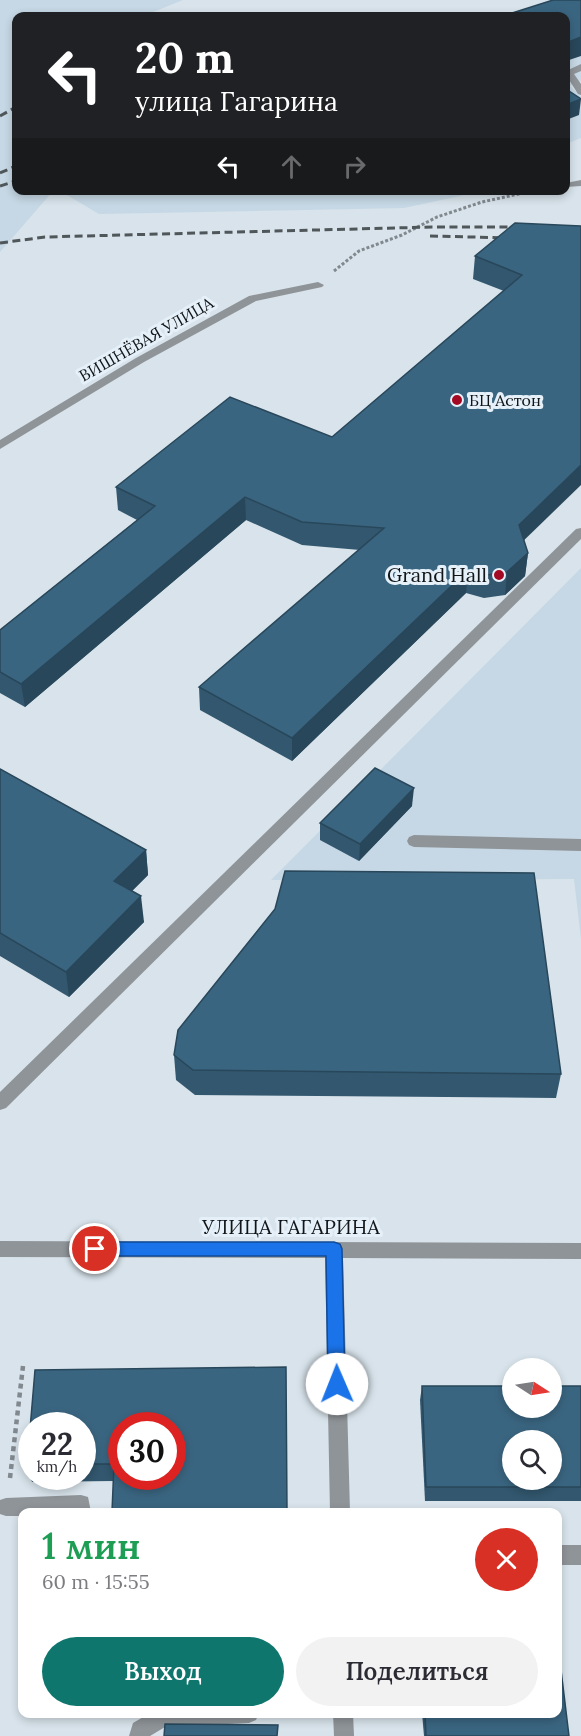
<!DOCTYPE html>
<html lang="ru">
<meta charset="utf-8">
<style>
body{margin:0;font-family:Lora,serif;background:#f2f2f3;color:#2b2b33;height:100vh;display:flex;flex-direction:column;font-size:22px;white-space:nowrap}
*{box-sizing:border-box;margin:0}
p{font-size:20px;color:#7c7c81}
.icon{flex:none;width:33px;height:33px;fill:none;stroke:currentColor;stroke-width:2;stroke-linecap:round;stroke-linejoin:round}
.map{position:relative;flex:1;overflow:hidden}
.side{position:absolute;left:18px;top:1508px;width:544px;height:210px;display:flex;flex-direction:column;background:#fff;border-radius:12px;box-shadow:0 3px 9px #0003}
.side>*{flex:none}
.guide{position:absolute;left:12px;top:12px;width:558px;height:183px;border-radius:12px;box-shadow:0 3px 9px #0003;background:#202124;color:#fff;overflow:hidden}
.needle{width:39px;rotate:102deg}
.buttons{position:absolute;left:502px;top:1358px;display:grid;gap:12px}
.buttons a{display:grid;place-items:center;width:60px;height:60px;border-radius:50%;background:#fff;box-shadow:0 3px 9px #0003;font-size:30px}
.speed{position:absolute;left:18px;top:1412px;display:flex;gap:12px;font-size:30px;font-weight:700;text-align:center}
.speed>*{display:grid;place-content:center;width:78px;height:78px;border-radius:50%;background:#fff;box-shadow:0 3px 9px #0003;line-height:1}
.speed small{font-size:15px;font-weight:400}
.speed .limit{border:9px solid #d22;background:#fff;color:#111}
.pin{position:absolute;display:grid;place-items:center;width:51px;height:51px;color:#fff;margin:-26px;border:3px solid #fff;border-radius:50%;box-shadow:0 2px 6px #0007}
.me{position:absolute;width:66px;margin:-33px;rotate:359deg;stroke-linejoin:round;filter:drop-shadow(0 0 4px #0008)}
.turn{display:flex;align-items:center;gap:21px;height:126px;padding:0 24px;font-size:27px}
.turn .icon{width:78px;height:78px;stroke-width:2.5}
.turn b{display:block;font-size:42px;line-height:51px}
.lanes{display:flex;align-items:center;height:57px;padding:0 24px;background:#0003;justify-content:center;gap:30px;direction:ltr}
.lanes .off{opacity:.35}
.round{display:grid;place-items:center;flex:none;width:63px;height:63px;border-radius:32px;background:#f2f2f3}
.overview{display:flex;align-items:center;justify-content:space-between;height:102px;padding:0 24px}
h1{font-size:36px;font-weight:600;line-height:45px;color:#1e9e55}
.action{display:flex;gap:12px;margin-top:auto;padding:12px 24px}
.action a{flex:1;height:69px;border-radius:36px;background:#0f766e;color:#fff;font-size:24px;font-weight:600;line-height:69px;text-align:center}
.action a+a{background:#f2f2f3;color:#2b2b33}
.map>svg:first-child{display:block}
.built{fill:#c6d8e5}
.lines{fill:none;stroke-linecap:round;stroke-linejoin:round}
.path-far1{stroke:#81888e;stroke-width:3;stroke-dasharray:3 2;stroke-linecap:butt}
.path{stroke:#81888e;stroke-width:4.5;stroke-dasharray:5 4;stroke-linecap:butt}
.minor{fill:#8f9498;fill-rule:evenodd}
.rail{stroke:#50575a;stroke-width:3;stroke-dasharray:8 4.5;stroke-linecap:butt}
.wall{fill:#32576e;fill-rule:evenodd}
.shaded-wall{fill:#29475a}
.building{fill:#3a6580;stroke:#29475a;stroke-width:1.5;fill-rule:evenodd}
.route{fill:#1a73e8;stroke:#114b97;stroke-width:1.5}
.poi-dot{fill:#a40923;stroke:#e5f0f9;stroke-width:2}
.labels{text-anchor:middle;stroke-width:6;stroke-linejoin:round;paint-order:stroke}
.far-street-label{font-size:16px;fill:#111517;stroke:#e5f0f9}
.far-poi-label{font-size:16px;fill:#111517;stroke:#e5f0f9;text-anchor:start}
.poi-label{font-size:20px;fill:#111517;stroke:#e5f0f9;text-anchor:end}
.street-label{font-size:20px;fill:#111517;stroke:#e5f0f9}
</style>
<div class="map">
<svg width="581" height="1736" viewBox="0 0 581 1736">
<rect width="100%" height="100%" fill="#d8e3eb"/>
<!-- built -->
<g class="built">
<polygon points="0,0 183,0 143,16 16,16 16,190 53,191 0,252"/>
<polygon points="581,0 581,81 570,86 581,96 581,138 566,144 566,16 516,16"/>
<polygon points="60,191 483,191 404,208 99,214"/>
<polygon points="581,568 581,939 574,879 271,880"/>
</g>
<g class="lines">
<!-- path-far1 -->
<polyline class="path-far1" points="334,271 359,251 402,235 437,217 482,202 537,190"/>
<!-- path -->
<polyline class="path" points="10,1478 23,1366"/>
<!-- minor -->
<g class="minor">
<polygon points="581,64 581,71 574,74 581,84 581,95 578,94 566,75 566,71"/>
<polygon points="581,180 581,186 566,187 566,183"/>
<polygon points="318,282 324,285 322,287 256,301 144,362 0,449 0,440 136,358 249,296"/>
<polygon points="581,528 581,539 6,1108 0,1110 0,1092 576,529"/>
<polygon points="414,835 581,839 581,851 414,847 409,845 407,841 409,837"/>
<polygon points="0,1241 581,1243 581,1259 343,1258 350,1512 330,1512 325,1258 0,1257"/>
<polygon points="81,1495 88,1497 91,1512 22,1512 22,1516 6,1516 0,1514 0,1500 6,1498"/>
<rect x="558" y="1545" width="23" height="20"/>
<polygon points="150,1713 259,1713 256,1720 249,1723 165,1727 150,1736 129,1736 133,1723"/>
<polygon points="333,1713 353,1713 354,1736 334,1736"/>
</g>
<!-- rail -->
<g class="rail">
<polyline points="0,116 16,107"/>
<polyline points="0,173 16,166"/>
<polyline points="0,186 16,181"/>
<polyline points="430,236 514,238"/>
<polyline points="0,243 45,237 432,227 528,227"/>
</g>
</g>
<!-- wall -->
<g class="wall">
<polygon points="581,226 524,541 528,553 525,576 505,595 484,598 466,593 292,761 200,710 199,687 360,550 302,545 246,520 25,707 0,693 0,630 137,520 118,510 116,487 332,437 504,291 473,279 475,256"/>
<polygon points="0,769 146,850 148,875 132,891 144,922 69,997 0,956"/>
<polygon points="412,806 359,861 320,840 320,823"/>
<polygon points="174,1055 561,1074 556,1098 195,1095 176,1080"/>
<path d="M35,1370l252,142 -174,-31 -81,1 -5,-17zM32,1425h50v51h-50z"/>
<polygon points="422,1386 581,1386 581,1501 425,1501 420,1400"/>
<polygon points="422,1713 558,1713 569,1736 424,1736"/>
</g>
<!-- shaded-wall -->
<g class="shaded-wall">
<polygon points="581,37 581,56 566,61 566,43"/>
<polygon points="581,99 579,115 566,120 566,105"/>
<polygon points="581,465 581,485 516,548 519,525"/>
<polygon points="245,497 246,520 25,707 21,684"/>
<polygon points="528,553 525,576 505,595 507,572"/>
<polygon points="468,570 466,593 292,761 292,738"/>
<polygon points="414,788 412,806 359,861 360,844"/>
<polygon points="146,850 148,875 117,906 114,881"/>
<polygon points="141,896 144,922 69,997 66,972"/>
</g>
<!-- building -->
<g class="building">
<polygon points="553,0 581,0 581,37 566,43 566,16 503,16"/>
<polygon points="566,89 581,99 566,105"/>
<polygon points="515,223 581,226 581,465 519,525 528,553 507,572 487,575 468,570 292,738 199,687 384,528 302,522 245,497 21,684 0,672 0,630 155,506 116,487 230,397 332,437 522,275 475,256"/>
<polygon points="375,768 414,788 360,844 320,823"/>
<polygon points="0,769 146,850 114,881 141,896 66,972 0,933"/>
<polygon points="285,871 534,873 561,1074 193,1070 174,1055 178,1030 275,909"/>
<path d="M286,1367l1,145h-175l2,-48h-32v-39h-50v39l-5,1 8,-95zM122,1425h50v51h-50z"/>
<path d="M422,1386h91v21h39v-21h29v101h-155zM513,1440h39v39h-39z"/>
<polygon points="558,1645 569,1736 426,1736 425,1713 558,1713"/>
<polygon points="165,1724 278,1725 277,1736 164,1736"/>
</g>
<!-- route -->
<polygon class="route" points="95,1242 334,1242 340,1244 342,1249 345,1384 343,1390 337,1392 331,1390 328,1384 326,1256 95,1256 90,1254 87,1249 90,1244"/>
<!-- markers -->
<g class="poi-dot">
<circle cx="457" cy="400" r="6"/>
<circle cx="499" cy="575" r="6"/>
</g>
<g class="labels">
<!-- far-street labels -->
<g class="far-street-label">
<text transform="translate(146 339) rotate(-30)" y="6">ВИШНЁВАЯ УЛИЦА</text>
</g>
<!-- far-poi labels -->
<g class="far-poi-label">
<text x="469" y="406">БЦ Астон</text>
</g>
<!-- poi labels -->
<g class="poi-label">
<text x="487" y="582">Grand Hall</text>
</g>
<!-- street labels -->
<g class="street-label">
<text x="291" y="1234">УЛИЦА ГАГАРИНА</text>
</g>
</g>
</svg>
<div class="buttons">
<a><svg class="needle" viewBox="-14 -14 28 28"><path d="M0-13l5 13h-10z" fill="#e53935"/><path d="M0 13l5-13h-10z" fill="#7c7c81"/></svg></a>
<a><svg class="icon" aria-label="search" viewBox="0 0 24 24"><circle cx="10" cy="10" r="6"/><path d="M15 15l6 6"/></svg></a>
</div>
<div class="speed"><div>22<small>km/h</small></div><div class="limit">30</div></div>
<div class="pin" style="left:95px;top:1249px;background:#d93025"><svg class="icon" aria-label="arrive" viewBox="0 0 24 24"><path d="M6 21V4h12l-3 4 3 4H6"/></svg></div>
<svg class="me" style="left:337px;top:1384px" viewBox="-20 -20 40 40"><circle r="19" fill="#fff"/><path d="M0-13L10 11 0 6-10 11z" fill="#1a73e8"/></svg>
<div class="guide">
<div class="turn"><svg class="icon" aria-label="left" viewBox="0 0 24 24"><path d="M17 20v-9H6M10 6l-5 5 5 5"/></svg><div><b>20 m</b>улица Гагарина</div></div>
<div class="lanes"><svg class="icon" aria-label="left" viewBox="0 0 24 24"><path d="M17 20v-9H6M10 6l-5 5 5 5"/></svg><svg class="icon off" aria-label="ahead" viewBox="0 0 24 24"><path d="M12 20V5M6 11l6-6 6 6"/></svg><svg class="icon off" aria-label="right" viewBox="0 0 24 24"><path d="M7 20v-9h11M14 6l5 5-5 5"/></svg></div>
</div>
<section class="side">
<div class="overview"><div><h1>1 мин</h1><p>60 m · 15:55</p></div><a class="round" style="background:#d93025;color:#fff"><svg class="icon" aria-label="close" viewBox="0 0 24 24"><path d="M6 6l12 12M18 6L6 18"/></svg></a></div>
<div class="action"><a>Выход</a><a>Поделиться</a></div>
</section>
</div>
